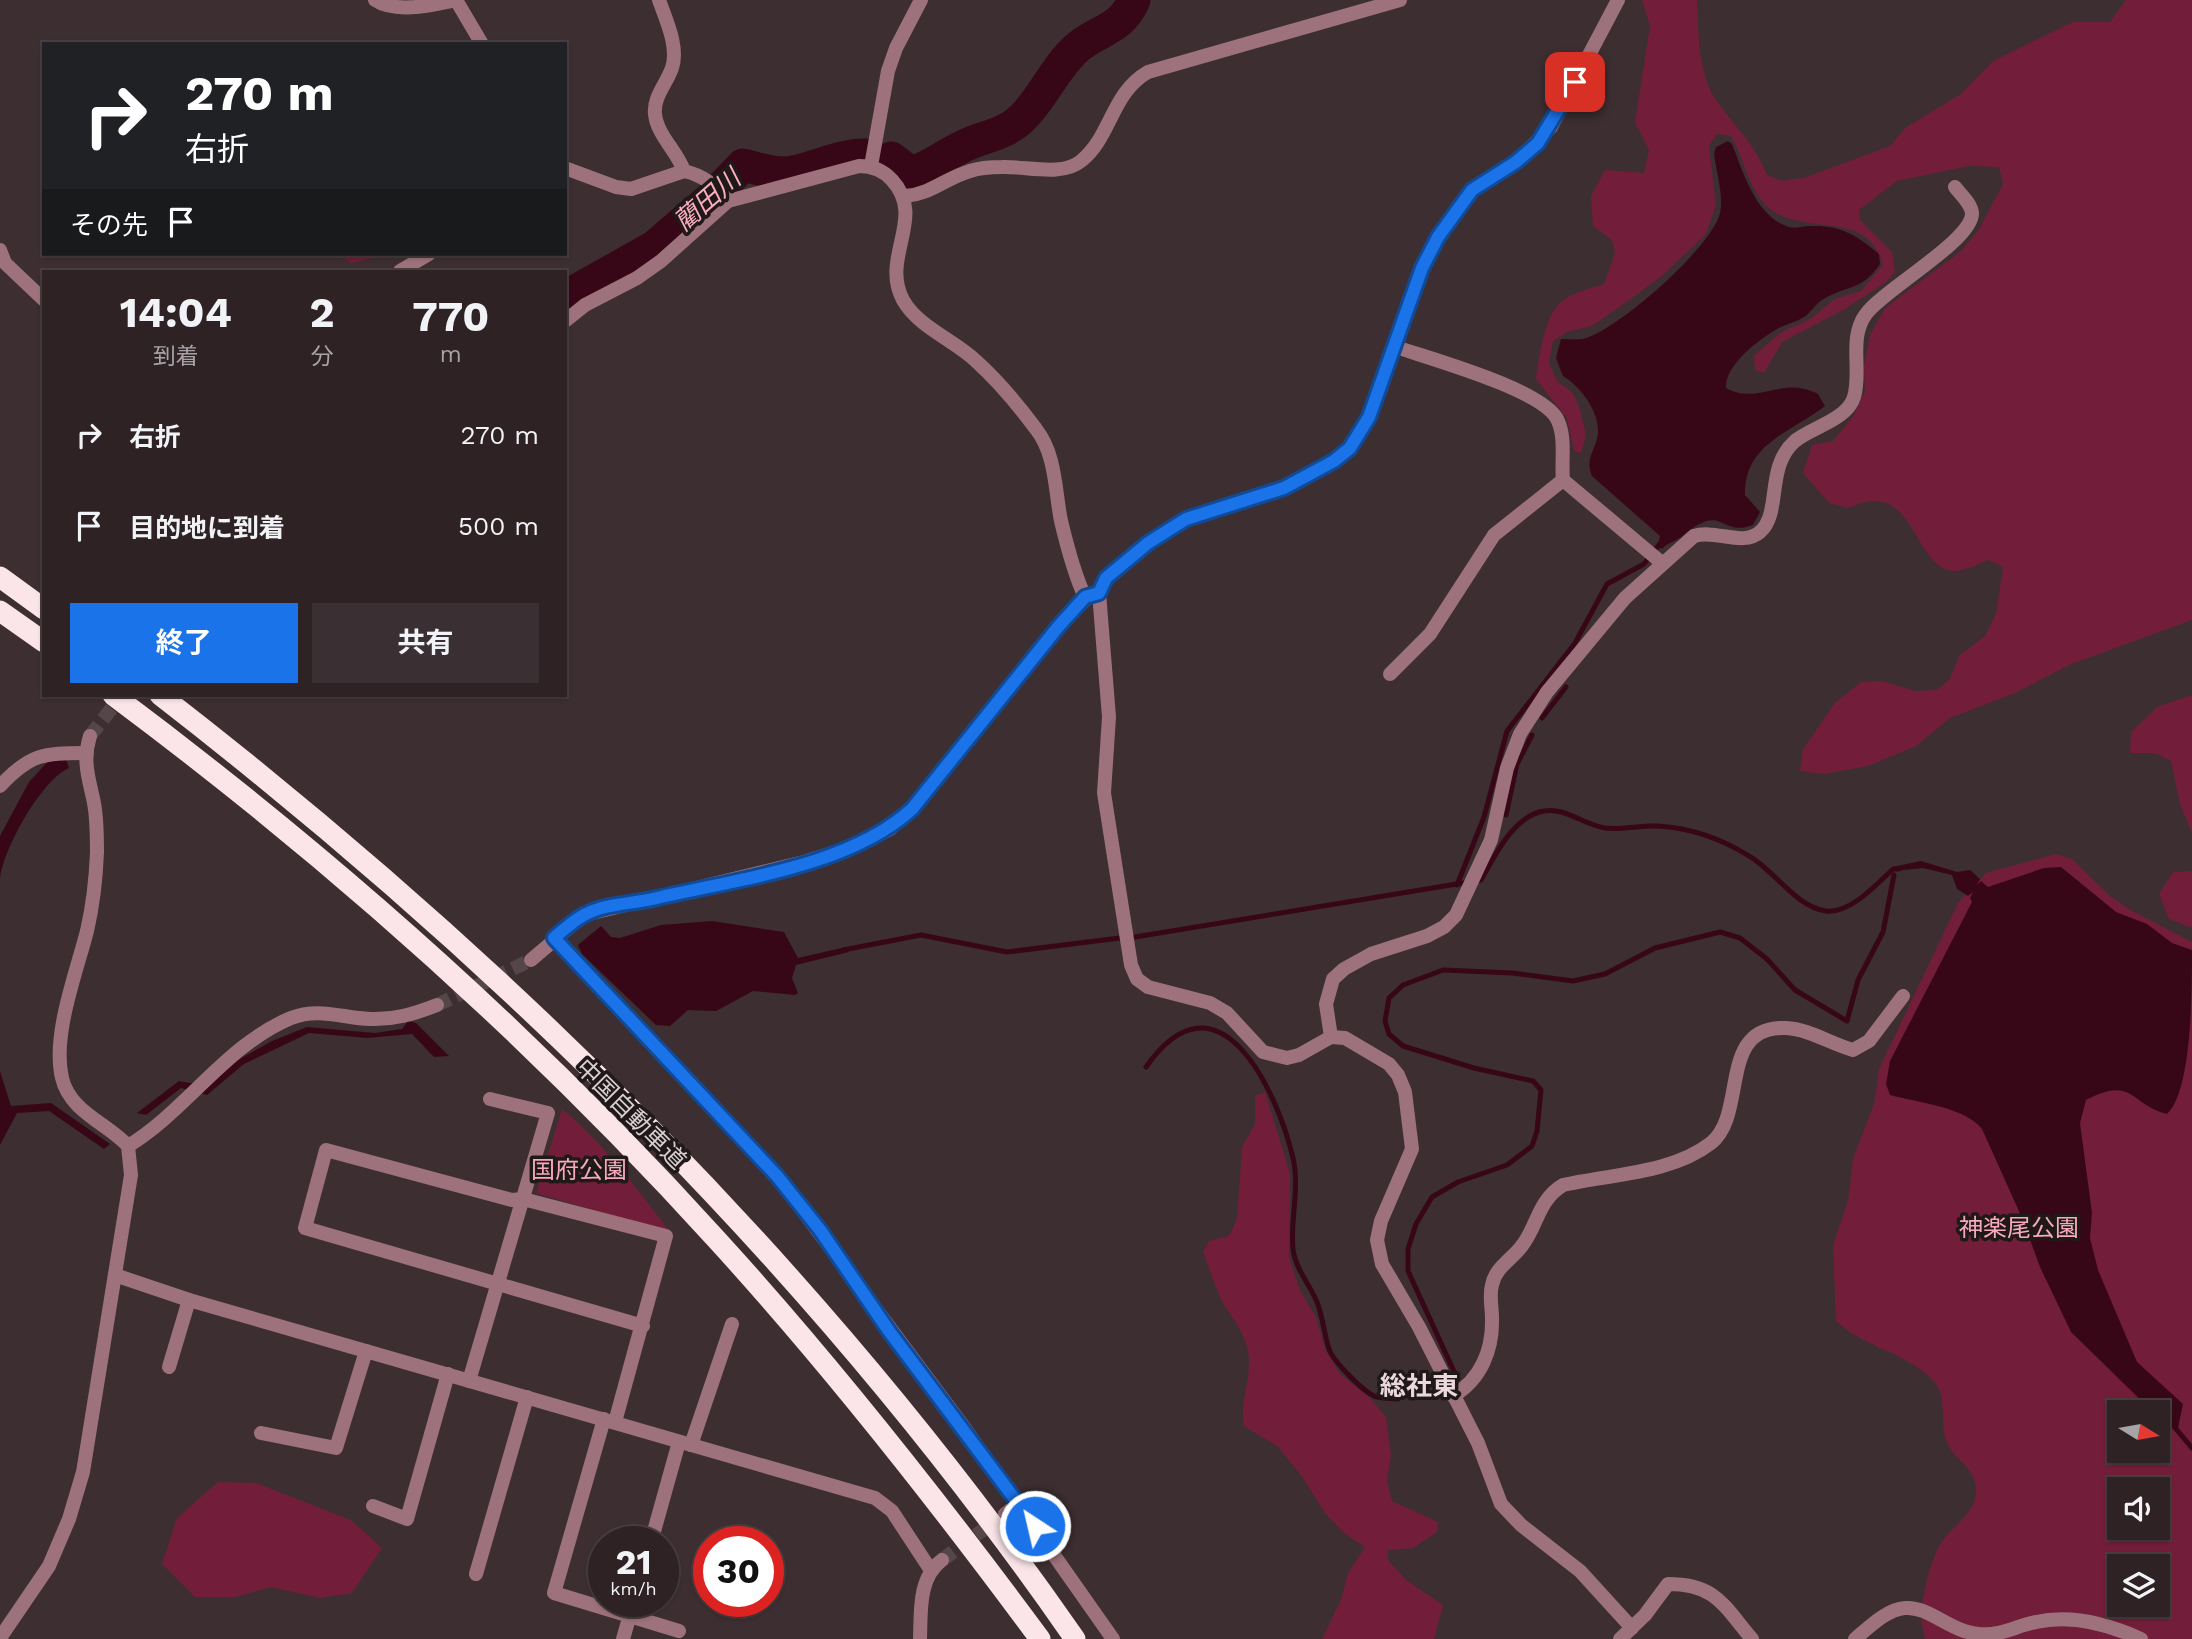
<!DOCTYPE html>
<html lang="ja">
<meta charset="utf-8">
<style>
body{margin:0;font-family:"Work Sans","Noto Sans JP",sans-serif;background:#3a2f32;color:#f1f3f6;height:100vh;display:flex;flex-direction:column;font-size:26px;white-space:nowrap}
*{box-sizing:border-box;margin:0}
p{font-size:23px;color:#a7a4a7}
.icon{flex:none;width:38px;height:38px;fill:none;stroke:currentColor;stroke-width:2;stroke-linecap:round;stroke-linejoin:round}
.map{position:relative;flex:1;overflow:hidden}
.details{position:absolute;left:42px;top:270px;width:525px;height:427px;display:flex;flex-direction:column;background:#2e2225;border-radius:0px;box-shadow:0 2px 5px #0004,0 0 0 2px #493f42}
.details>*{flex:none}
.hud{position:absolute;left:42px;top:42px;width:525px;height:214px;border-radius:0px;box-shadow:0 2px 5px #0004,0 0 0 2px #493f42;background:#202124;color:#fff;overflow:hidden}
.needle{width:46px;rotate:101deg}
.fabs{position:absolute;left:2107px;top:1400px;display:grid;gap:14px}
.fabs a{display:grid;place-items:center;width:63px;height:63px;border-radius:0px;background:#2e2225;box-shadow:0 2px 5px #0004,0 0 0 2px #493f42;font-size:35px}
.speed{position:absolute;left:588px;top:1526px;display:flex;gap:14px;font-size:35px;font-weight:700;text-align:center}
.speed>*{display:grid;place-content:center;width:91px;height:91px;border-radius:50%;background:#2e2225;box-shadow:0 2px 5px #0004,0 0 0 2px #493f42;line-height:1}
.speed small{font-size:18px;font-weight:400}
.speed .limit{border:10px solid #d22;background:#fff;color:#111}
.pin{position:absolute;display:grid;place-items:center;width:60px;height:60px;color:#fff;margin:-30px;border-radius:14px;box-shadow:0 4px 10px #0006}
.me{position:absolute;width:77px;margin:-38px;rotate:325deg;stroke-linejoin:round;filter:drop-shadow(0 0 5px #0008)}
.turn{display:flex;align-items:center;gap:24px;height:147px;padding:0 28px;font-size:32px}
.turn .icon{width:91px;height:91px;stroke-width:2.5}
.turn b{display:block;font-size:49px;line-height:60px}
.then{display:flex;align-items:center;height:66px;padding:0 28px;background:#0003;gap:14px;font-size:26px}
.eta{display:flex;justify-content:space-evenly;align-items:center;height:119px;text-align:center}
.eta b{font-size:42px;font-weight:700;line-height:49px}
.cta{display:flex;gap:14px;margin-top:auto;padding:14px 28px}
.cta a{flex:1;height:80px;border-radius:0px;background:#1a73e8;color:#fff;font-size:28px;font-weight:700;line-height:80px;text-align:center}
.cta a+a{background:#3a2f32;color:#f1f3f6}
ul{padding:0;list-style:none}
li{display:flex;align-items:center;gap:21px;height:91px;padding:0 28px}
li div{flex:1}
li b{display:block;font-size:26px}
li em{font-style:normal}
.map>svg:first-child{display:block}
.green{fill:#721e3b;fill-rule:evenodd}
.water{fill:#370718}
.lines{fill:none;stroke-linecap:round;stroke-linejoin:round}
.stream{stroke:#370718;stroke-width:5}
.river{stroke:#370718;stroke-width:33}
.minor-tunnel{stroke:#544649;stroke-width:14;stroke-dasharray:14 7;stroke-linecap:butt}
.minor{stroke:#9e727c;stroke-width:14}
.motorway{stroke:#fbe5e9;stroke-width:21}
.route-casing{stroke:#114b97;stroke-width:18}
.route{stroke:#1a73e8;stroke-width:12}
.labels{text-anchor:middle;stroke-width:7;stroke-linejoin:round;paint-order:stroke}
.street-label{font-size:24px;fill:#d9cfd1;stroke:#1f191a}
.park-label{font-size:24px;fill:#f8aabc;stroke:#1f191a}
.water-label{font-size:26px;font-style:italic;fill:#fbadbf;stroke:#1f191a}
.neighbourhood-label{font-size:26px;font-weight:bold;fill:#ecd8dc;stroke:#1f191a}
</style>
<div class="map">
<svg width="2192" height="1639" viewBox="0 0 2192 1639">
<rect width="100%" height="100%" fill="#3d2e31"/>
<!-- green -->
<g class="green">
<path d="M1642,0h55c2,35 0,75 22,104 20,28 34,37 48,71l15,6 25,-4 83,-31 15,-18 56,-34 32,-33 80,-39h37l16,-22h66v620l-123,45 -54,28 -65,25 -34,28 -48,20 -44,8 -24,-3 3,-22 32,-46 26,-21 21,-1 33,10 22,-1 13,-11 9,-23 26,-20 11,-22 7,-47 -14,-7c-9,3 -22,10 -32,11 -46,2 -39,-97 -109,-63l-19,-5 -26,-30 9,-28 21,-4 21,-26 11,-24 -1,-24 6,-32 15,-27 75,-56 18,-21 25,-47 -4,-17 -30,-1 -72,15 -38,29 1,10 32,32 3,20 -10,11 -42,27 -61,32 -18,31 -9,-3 -1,-14 26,-23 30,-14 25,-20 26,-8 22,-26c-15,-57 -80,-28 -114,-57 -20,-17 -25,-50 -38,-72l-14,-2 -8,12 7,59 -10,29 -43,41 -38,28 -33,23 -23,5 -16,10 -4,22 8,18 16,12 7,16 6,26 -5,18 -7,-2 -7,-32 -31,-40c2,-18 8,-56 19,-70 10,-15 33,-20 49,-25l11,-31 -3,-13 -19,-14 -2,-30 14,-26 39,3 5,-23 -14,-28 15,-96z"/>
<polygon points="338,254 376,254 373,258 351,263"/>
<polygon points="2192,695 2192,831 2191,831 2180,804 2171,761 2155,753 2130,753 2131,732 2157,707"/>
<path d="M2056,854l16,5 37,36 20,14 63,33v697h-267c-1,-8 -5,-18 -4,-26 2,-20 10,-56 21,-72 12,-16 36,-30 34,-53 -3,-24 -23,-28 -30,-48 -6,-18 1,-43 -11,-57 -25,-30 -71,-35 -99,-62l-3,-76 15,-44 5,-42 21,-55 5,-35 79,-166 28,-30zM2119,1412h39v39h-39zM2119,1489h39v39h-39zM2119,1566h39v39h-39z"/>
<polygon points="2192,871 2192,928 2169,919 2159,894 2173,872"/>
<path d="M1265,1092l25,81 -1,84 11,33 16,27 9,32 15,25 30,24 16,19 5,38 -4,26 5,20 46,21 -1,10 -24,16 -25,2v10l18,20 37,25 -9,34h-112l19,-39 7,-27 17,-26 -21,-14 -19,-20 -24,-38 -24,-29 -33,-20c-5,-26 9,-49 4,-75 -4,-19 -15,-32 -25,-48 -8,-15 -13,-34 -20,-51l6,-11 20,-5 8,-17 5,-72 13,-23v-28z"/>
<path d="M562,1109c43,36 75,80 109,124l-135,-40z"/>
<polygon points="218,1482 256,1483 351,1520 382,1548 352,1593 320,1598 271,1587 235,1597 195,1597 162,1564 177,1518"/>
</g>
<!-- water -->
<g class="water">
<path d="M1728,141l4,3c11,28 24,73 57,83 6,2 15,-1 22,-1 29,-1 46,9 68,28l1,10c-19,28 -32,20 -58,36 -6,4 -10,10 -15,15 -9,7 -21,9 -30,14 -19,11 -52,36 -51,59 32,18 55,-13 92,6l7,12c-35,27 -81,38 -80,89l15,17 -7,13c-35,13 -28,-25 -72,12 -7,5 -14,6 -19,12l-4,-3 2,-10 -68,-60c-8,-19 5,-26 6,-44 1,-21 -18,-46 -35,-56l-7,-18 5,-19c7,0 16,1 22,0 34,-8 129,-92 137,-126 4,-17 -4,-42 -6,-59l2,-7z"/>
<path d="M53,756l13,3 3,9c-28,12 -67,83 -69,112v-44l29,-54z"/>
<path d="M1921,861l36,11 13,-2 10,9 -3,6 4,-4 7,6 56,-19 17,-1 55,45 31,12 25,19 20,7c0,42 0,141 -25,164 -37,-9 -33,-39 -81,-14l-6,23 12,90 -2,25 8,32 39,92 46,42 -5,24h-5l-15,-11v-5h-5l-82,-80 -31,-65 -18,-49 -40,-89c-17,-22 -63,-26 -92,-34l-4,-11 4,-23 82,-159 -2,-4 3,-6 -5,4 -11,-7 -5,-14 -29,-7 -28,3 -3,-4z"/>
<polygon points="712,921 784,932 798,958 846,947 849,952 796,965 792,978 798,993 795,995 753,991 716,1011 688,1010 670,1026 656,1025 582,954 578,945 601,926 611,937 620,938 661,925"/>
<polygon points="408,1021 416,1023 449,1056 434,1057 412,1034 367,1038 309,1033 244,1064 207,1095 181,1088 146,1115 137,1113 179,1081 208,1086 238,1060 272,1041 307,1027 375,1033 402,1029"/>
<polygon points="0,1071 11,1106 51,1103 110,1144 104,1149 49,1111 17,1113 0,1145"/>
</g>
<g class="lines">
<!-- stream -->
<g class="stream">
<polyline points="1542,718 1566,687"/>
<polyline points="1506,815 1517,764 1532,735"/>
<polyline points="1457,885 1484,817 1507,731 1575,643 1607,584 1644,564 1662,541"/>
<path d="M1135,937l346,-57c14,-24 32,-64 63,-69 21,-4 40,14 61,17 17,2 36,-3 53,-2 32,2 64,13 91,30 26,15 47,51 77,55 24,3 51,-27 67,-42h6"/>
<polyline points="843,950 921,935 1007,952 1120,938"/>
<path d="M1146,1067c72,-103 131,23 147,91 7,31 -3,61 0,91 2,19 17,36 24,53 6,15 7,32 12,47 4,12 36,45 48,48 6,2 15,1 21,2"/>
<polyline points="1457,1378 1408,1271 1408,1249 1416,1224 1432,1197 1458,1182 1507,1165 1532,1146 1537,1131 1541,1090 1533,1081 1474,1068 1403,1046 1389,1034 1385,1021 1389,998 1403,985 1443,970 1512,973 1573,981 1605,974 1655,948 1720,932 1740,938 1767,959 1795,990 1847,1021 1858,980 1883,932 1894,875"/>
<polyline points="2171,1423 2192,1448"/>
</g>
<!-- river -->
<g class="river">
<path d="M891,158l20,15c23,-7 40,-23 62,-31 19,-7 38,-11 52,-27 20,-21 31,-49 53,-68 22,-18 43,-17 56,-47"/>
<path d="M565,297l89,-50 56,-48 33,-34c17,4 32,10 50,7 24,-5 47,-17 72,-17"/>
</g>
<!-- minor-tunnel -->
<g class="minor-tunnel">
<polyline points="90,736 122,695"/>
<polyline points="437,1005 531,960"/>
<polyline points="942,1560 998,1519"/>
</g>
<!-- minor -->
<g class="minor">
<path d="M375,0c21,14 57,5 81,0"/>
<polyline points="456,0 482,44"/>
<path d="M659,0c7,20 20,47 13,68 -5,15 -19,29 -17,46 2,21 22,37 29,57"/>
<polyline points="1618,0 1551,127 1516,162 1472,190 1438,237 1422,269 1369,417 1350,448 1334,461 1284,488 1186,519 1148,543 1106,578 1099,593 1109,717 1104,793 1131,965 1137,979 1148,987 1210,1003 1227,1013 1263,1052 1287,1058 1299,1055 1331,1037 1345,1038 1389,1064 1398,1075 1405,1092 1412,1149 1381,1221 1377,1240 1382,1264 1419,1327 1478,1443 1501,1504 1521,1525 1580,1571 1632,1628"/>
<polyline points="871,166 888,71 896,48 921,0"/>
<path d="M565,168l51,19 15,2 53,-18c18,4 33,15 44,30"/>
<path d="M905,196c26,-2 41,-18 65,-25 9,-3 22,-4 32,-4 24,-1 60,10 79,-6 31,-25 30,-68 67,-89l252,-72"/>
<polyline points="0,250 5,263 44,300"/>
<polyline points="400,271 429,254"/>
<path d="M565,321l20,-16 52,-27 24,-17 67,-60 131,-35c14,0 24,4 33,14 35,38 -12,77 11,120 15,27 51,40 73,61 21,19 43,45 60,68 20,25 19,62 25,92 6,25 13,53 24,76"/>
<path d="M1393,346c34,12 153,44 165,75 8,18 3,40 5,59l99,83"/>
<polyline points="1390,674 1430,634 1494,535 1563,480"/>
<path d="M0,786c30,-32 43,-33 85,-33"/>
<polyline points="553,938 777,1176 966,1430 1113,1639"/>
<polyline points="531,960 584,915 804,862 861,844 890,829 912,809 1058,627 1091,594"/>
<path d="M1331,1037l-5,-33 7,-25 11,-10 27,-15 56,-18 17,-9 12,-12 35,-75 16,-72 13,-34 27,-42 78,-94 69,-62c21,-7 49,11 66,-4 22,-19 5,-65 35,-91 17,-14 52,-21 59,-44 8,-26 -6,-59 12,-83 17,-24 107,-74 106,-101 -1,-10 -11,-18 -17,-26"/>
<path d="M128,1146c59,-36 98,-101 163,-128 28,-11 51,0 79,1 24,1 44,-5 67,-14"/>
<polyline points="115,1275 189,1300 875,1498 892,1511 930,1569"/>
<polyline points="169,1367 189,1300"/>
<polyline points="469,1381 548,1113 490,1099"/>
<path d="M1453,1396c28,-17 40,-46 39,-78 0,-11 -3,-22 0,-33 3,-17 19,-25 29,-38 17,-21 16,-46 42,-62 48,-11 108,-11 148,-42 37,-29 6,-118 75,-115 23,1 45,16 67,22l16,-9 34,-45"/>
<polyline points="604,1419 554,1593 679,1631"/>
<polyline points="615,1422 666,1236 523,1199 512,1200 326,1150 305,1228 643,1326"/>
<polyline points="261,1433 336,1448 366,1351"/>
<polyline points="691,1445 732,1324"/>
<polyline points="373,1506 407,1519 448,1374"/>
<polyline points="1005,1514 1019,1503"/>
<polyline points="651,1542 679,1442"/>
<polyline points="476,1574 527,1397"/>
<path d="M0,1638l49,-72 20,-47 14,-47 48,-297 -3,-29c-21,-23 -58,-34 -66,-68 -10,-43 14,-104 25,-147 6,-26 9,-53 10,-79 0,-16 0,-33 -3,-49 -5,-25 -12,-41 -4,-67"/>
<polyline points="623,1639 634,1601"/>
<path d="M920,1639c1,-28 -2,-61 22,-79"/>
<path d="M1620,1639l25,-24 23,-31c48,0 55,21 84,55"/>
<path d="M1855,1639c13,-11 32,-30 50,-31 24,-2 45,24 74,26 23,2 36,-8 57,-12 36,-8 72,2 105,17"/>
</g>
<!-- motorway -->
<g class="motorway">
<polyline points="0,577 44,609"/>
<polyline points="0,611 44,642"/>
<path d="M113,695c217,162 422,344 604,545 116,127 221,261 323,399"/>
<path d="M160,695c346,268 665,583 915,944"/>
</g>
</g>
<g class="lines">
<!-- route casing -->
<g class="route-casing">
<path id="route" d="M1035,1526l-146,-195 -69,-101 -43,-54 -223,-238c9,-8 19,-17 30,-23 22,-12 49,-11 73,-17 81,-19 193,-32 255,-89l146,-182 27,-30 14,-4 7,-15 42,-35 38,-24 98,-31 50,-27 16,-13 19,-31 53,-149 16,-31 34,-47 44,-28 22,-19 37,-61"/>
</g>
<!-- route -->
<use href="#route" class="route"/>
</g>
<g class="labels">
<!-- street labels -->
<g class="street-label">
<text transform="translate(631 1114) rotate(45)" y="8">中国自動車道</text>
</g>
<!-- park labels -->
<g class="park-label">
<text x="579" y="1178">国府公園</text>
<text x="2019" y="1236">神楽尾公園</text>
</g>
<!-- water labels -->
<g class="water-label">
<text transform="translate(707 200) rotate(-41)" y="9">藺田川</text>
</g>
<!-- neighbourhood labels -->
<g class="neighbourhood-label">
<text x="1419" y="1395">総社東</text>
</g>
</g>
</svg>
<div class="fabs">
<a><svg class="needle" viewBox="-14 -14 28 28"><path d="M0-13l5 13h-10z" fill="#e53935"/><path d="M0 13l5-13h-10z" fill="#a7a4a7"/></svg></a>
<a><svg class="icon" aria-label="sound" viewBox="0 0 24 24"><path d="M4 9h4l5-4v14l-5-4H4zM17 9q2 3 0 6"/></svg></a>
<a><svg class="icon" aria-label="layers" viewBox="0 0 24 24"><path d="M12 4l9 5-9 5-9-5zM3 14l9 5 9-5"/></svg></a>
</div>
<div class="speed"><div>21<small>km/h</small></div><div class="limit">30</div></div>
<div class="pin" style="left:1575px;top:82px;background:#d93025"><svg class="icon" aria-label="arrive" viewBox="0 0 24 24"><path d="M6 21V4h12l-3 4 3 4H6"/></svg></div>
<svg class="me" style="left:1035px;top:1526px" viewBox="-20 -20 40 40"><circle r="17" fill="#1a73e8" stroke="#fff" stroke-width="3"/><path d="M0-11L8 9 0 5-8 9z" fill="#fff"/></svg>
<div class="hud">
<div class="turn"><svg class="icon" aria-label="right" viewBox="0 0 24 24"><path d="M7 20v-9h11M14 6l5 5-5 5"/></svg><div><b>270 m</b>右折</div></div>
<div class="then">その先<svg class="icon" aria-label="arrive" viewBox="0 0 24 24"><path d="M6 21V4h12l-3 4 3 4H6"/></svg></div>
</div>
<section class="details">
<div class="eta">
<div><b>14:04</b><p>到着</p></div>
<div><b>2</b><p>分</p></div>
<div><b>770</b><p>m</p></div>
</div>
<ul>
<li><svg class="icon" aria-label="right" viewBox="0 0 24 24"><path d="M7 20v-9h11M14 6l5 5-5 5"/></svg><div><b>右折</b></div><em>270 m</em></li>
<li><svg class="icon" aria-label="arrive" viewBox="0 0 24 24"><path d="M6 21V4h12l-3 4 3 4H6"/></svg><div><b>目的地に到着</b></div><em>500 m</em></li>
</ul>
<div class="cta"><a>終了</a><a>共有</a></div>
</section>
</div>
